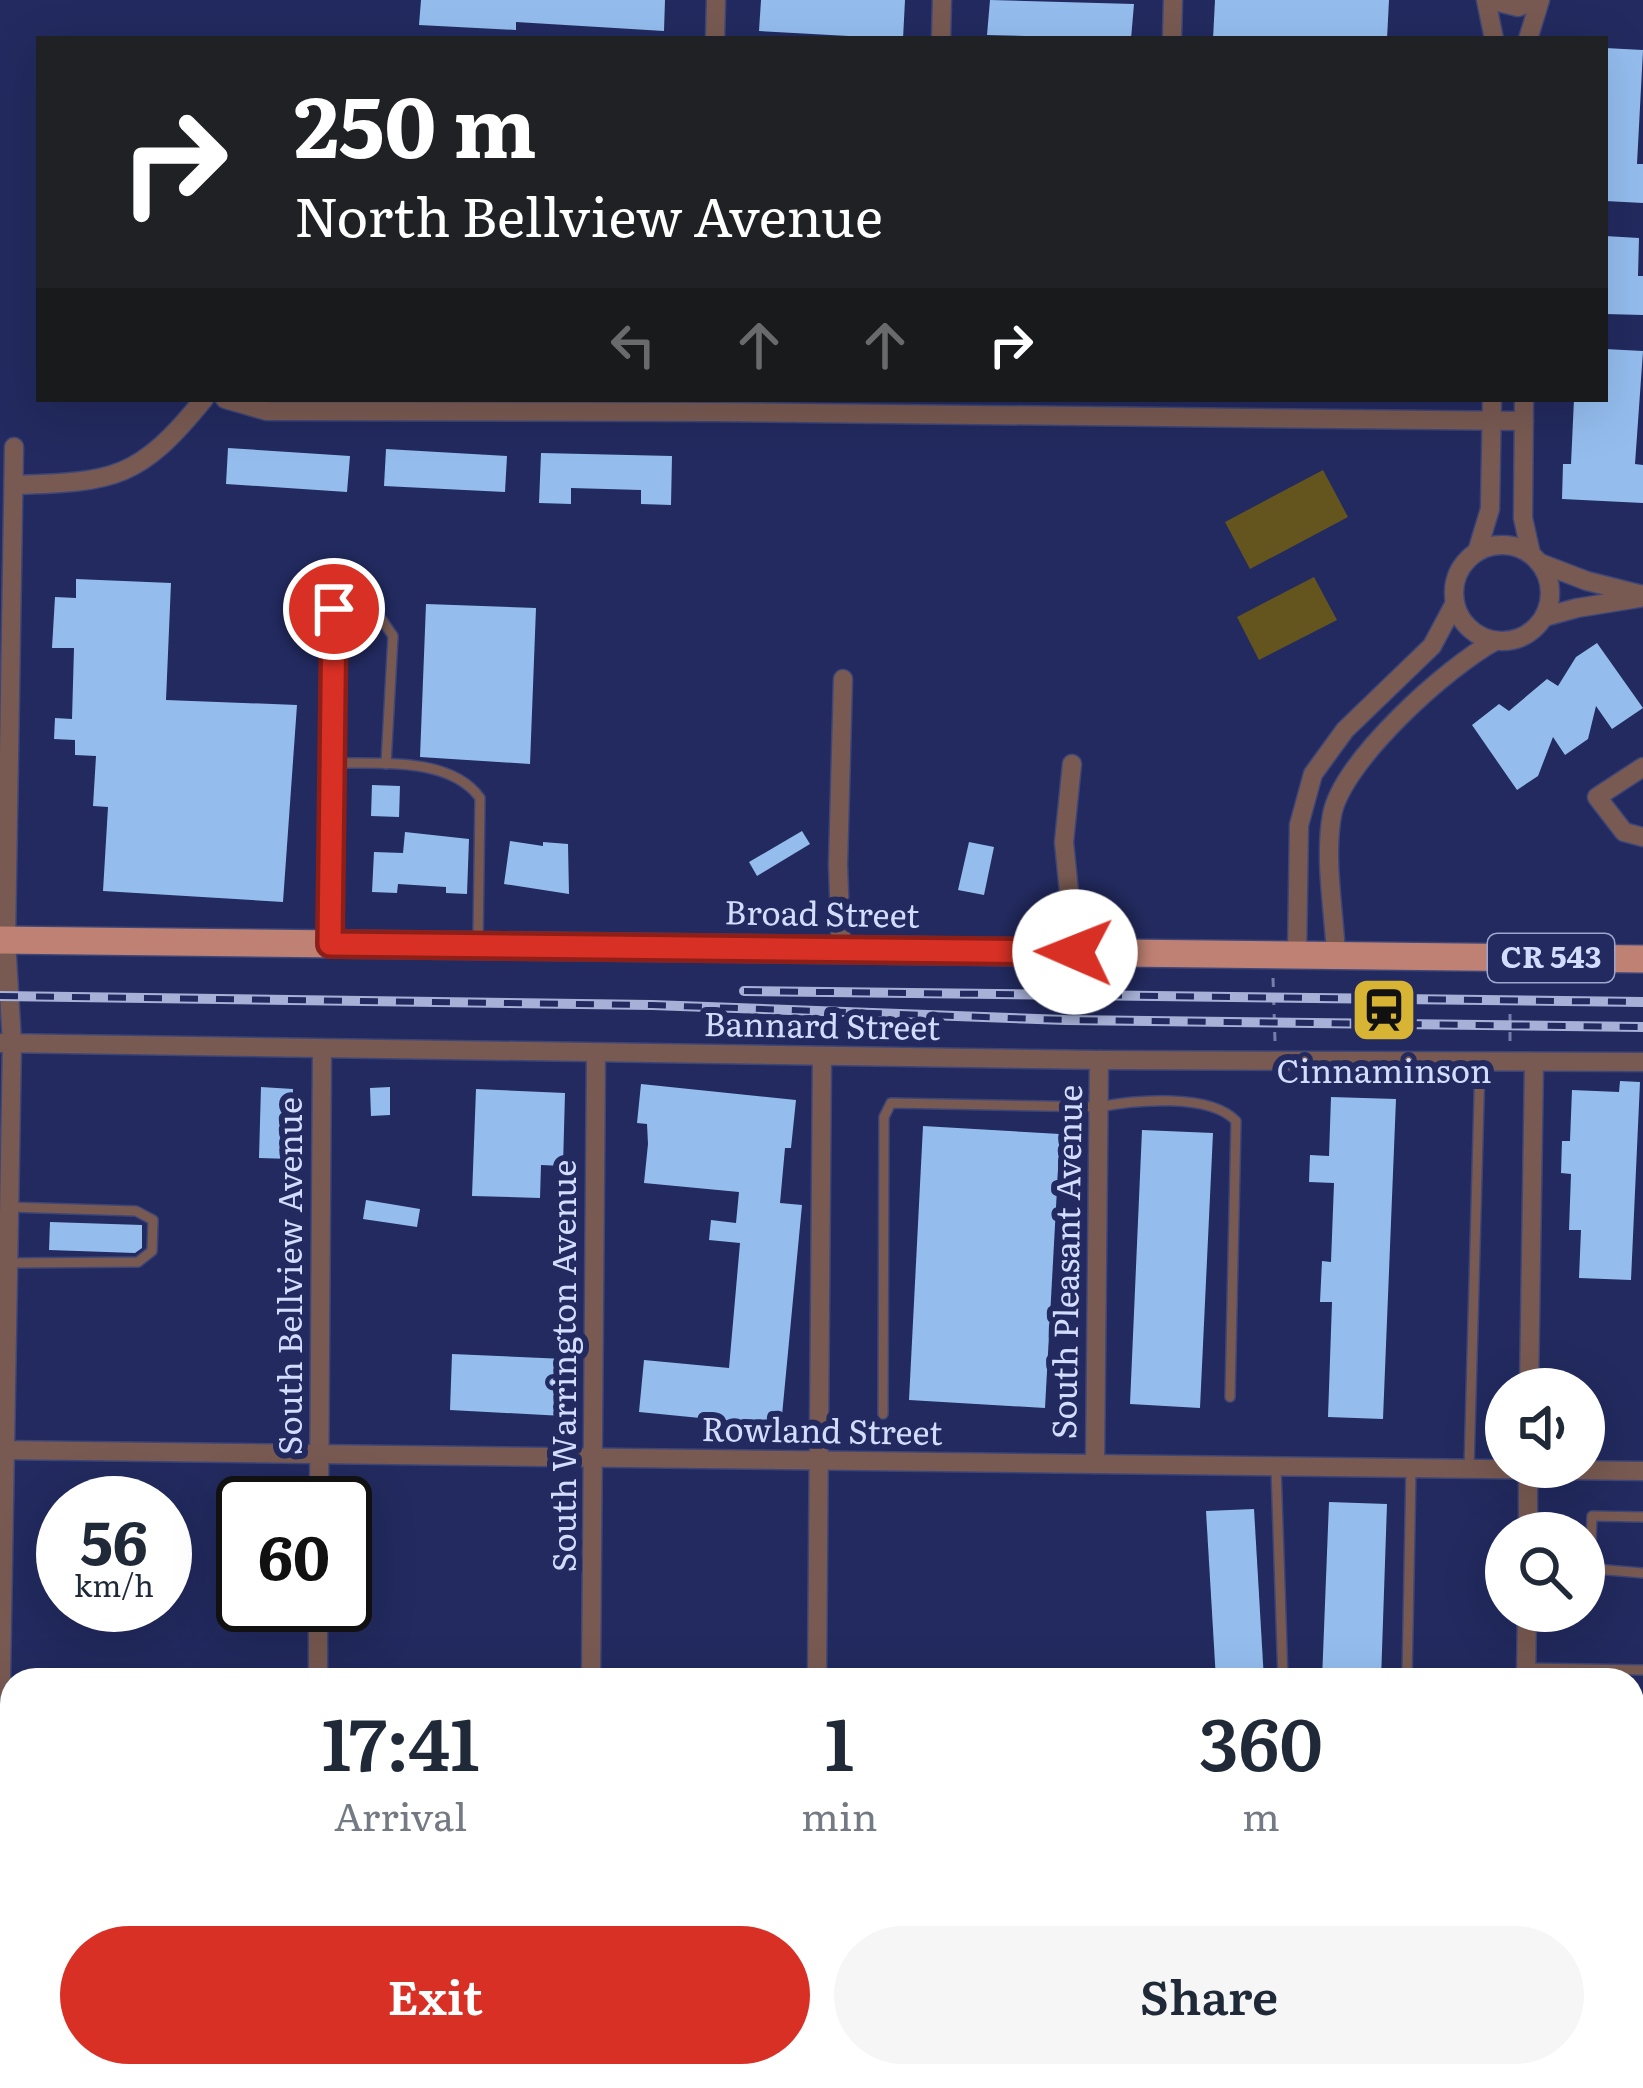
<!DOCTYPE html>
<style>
body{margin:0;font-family:Literata,serif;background:#f6f6f7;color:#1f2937;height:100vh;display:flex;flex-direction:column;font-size:45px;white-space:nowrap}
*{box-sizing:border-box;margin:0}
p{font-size:39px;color:#747a83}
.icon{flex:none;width:66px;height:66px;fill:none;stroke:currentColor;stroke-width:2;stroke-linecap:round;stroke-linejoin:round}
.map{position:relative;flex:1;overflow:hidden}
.sheet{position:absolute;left:0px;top:1668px;width:1644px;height:420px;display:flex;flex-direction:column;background:#fff;border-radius:36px 36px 0 0;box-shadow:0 12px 48px #0002}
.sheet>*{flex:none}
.banner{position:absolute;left:36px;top:36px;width:1572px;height:366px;border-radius:0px;box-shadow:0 12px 48px #0002;background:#202124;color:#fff;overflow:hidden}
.buttons{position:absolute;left:1485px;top:1368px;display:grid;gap:24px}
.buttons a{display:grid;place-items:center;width:120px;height:120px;border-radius:50%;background:#fff;box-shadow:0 12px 48px #0002;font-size:60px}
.speed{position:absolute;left:36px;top:1476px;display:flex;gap:24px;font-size:60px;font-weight:700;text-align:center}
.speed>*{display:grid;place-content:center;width:156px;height:156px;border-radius:50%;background:#fff;box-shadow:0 12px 48px #0002;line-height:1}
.speed small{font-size:30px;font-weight:400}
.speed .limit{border:6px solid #111;border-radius:18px;background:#fff;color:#111}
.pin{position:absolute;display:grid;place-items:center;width:102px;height:102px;color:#fff;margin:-51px;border:6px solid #fff;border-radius:50%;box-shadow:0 3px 12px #0007}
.me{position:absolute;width:132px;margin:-66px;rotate:271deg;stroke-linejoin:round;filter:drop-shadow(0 0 9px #0008)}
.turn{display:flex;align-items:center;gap:42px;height:252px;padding:0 60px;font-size:54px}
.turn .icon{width:156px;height:156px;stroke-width:2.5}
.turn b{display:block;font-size:84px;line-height:102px}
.lanes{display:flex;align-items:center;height:114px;padding:0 60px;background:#0003;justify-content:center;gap:60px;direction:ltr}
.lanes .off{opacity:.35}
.eta{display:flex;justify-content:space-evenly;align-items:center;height:204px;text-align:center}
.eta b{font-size:72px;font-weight:600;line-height:84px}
.primary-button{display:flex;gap:24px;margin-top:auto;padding:24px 60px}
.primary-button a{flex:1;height:138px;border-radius:72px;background:#d93025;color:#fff;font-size:48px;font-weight:600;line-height:138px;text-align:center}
.primary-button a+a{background:#f6f6f7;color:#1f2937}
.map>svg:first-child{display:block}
.green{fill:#64551f}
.building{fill:#94bdee}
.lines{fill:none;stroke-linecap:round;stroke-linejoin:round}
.service-casing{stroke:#3e4678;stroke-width:12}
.minor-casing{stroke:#3e4678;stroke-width:21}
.primary-casing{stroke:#3e4678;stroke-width:30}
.path{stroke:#757eaa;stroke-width:3;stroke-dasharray:9 9;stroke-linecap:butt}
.service{stroke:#785a52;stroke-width:9}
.minor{stroke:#785a52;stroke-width:18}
.primary{stroke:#bf8173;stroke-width:27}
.rail-casing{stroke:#a7b1d7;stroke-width:10}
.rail{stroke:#222a5f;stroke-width:6;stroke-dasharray:18;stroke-linecap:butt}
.route-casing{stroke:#8d1f18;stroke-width:30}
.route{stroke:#d93025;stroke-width:21}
.labels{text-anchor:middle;stroke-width:12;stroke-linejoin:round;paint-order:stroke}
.shield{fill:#222a5f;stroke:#9da7ce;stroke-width:3}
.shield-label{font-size:30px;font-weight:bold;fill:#d2dcfd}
.street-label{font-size:33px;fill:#d2dcfd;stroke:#222a5f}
.poi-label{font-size:33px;fill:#d2dcfd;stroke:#222a5f}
</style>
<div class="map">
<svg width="1643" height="2088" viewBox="0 0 1643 2088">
<rect width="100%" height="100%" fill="#222a5f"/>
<!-- green -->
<g class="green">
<polygon points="1323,470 1348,517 1250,569 1225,522"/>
<polygon points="1314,577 1337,620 1259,660 1237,617"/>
</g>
<!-- building -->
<g class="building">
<polygon points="421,0 665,0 664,31 516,22 516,30 419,25"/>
<polygon points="761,0 905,0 903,39 759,31"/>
<polygon points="990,0 1134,4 1131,39 987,35"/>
<polygon points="1215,0 1389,0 1387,39 1213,39"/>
<polygon points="1605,48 1643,50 1637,164 1643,164 1643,203 1605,201"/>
<polygon points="1605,236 1639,238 1638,276 1643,276 1643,315 1605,314"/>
<polygon points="1605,349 1643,351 1635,464 1643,465 1643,503 1562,499 1563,464 1571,464 1574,399 1605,399"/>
<polygon points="228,448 350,456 347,492 226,484"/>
<polygon points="386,449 507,456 505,492 384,486"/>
<polygon points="541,453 672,456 671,505 641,504 641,490 571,488 571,504 539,503"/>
<polygon points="76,579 171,583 166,700 297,705 283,902 103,891 108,807 93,806 96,756 75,755 75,740 54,739 55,718 72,719 74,648 52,648 55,597 76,598"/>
<polygon points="426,604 536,608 530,764 420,757"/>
<polygon points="1597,643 1643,708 1612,729 1596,706 1588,739 1565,755 1553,737 1538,776 1517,790 1472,725 1499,704 1509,711 1547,679 1558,686 1576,657"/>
<polygon points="372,785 400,786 399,817 371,816"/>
<polygon points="802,831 810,844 757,876 749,862"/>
<polygon points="405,832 469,839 467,894 446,893 446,887 398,884 397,893 372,892 374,852 403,853"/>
<polygon points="510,841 543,846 543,842 568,844 569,894 504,884"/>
<polygon points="969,842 994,847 984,895 958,890"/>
<polygon points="1620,1081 1640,1082 1631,1280 1579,1278 1581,1230 1569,1230 1571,1174 1561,1173 1562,1141 1570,1141 1572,1090 1619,1092"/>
<polygon points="641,1084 796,1100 791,1148 785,1148 780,1203 802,1205 781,1426 639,1412 644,1360 729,1368 740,1243 709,1240 711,1220 736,1223 739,1192 644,1183 648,1144 647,1124 637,1123"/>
<polygon points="261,1087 293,1089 291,1159 259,1158"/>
<polygon points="390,1087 390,1115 371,1116 370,1088"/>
<polygon points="476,1089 565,1093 563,1166 541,1165 540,1198 472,1196"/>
<polygon points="1331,1097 1396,1099 1383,1419 1328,1417 1332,1302 1320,1302 1322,1261 1331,1262 1334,1183 1309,1182 1310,1155 1329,1156"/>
<polygon points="923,1126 1060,1134 1045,1408 909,1400"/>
<polygon points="1142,1130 1213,1133 1200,1408 1130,1404"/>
<polygon points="366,1200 420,1209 417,1227 363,1219"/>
<polygon points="50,1222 142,1225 142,1248 135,1253 49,1250"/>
<polygon points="452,1354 565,1359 563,1416 450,1410"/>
<polygon points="1329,1502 1387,1504 1381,1680 1322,1680"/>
<polygon points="1254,1509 1264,1680 1216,1680 1206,1511"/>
</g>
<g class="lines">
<!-- service casing -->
<g class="service-casing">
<g id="service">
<polyline points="334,619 382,620 393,636 386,764"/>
<path d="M331,763c46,1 119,-7 149,35l-2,141"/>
<polyline points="9,1207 136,1211 153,1220 152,1251 138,1262 10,1263"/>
<path d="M883,1414l1,-297 7,-14 208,4c36,-7 111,-14 137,14l-6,276"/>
<polyline points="1276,1467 1283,1680"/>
<polyline points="1469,1469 1480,1062"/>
<polyline points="1584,1568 1643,1573"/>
<polyline points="1590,1569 1592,1516 1643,1517"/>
<polyline points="1526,1668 1643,1670"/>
<polyline points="1407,1680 1411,1468"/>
<polyline points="1632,1811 1643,1811"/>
<polyline points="1632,1881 1643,1881"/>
<polyline points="1203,2076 1203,2088"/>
<polyline points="1447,2076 1504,2079 1520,2084 1643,2084"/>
<polyline points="932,2088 935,2076"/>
</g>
</g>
<!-- minor casing -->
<g class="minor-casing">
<g id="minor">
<polyline points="1486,0 1494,39"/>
<polyline points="1490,0 1518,7 1536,0"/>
<polyline points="715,39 716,0"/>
<polyline points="941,39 942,0"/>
<polyline points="1172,39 1173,0"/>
<polyline points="1528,39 1540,0"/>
<polyline points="225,399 267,411 712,412 1524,421"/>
<polyline points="1524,399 1523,518 1531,554"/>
<path d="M15,485c100,-3 124,-6 189,-86"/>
<circle cx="1502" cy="593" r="48"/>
<polyline points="1477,552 1490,509 1492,399"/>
<polyline points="1540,563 1587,581 1643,595"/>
<polyline points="1544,617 1577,608 1639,598"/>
<polyline points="1072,764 1064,842 1075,952"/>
<polyline points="1643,767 1597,797 1624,832 1643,837"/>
<polyline points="330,944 334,609"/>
<polyline points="841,950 838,865 843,679"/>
<polyline points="1297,955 1299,825 1313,774 1345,730 1432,646 1455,603"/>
<path d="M1336,955c-2,-44 -12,-96 -4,-140 10,-54 115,-148 163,-174"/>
<polyline points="0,1043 1099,1060 1643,1062"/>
<polyline points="1529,1389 1534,1062"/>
<polyline points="0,1450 1643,1471"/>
<polyline points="1095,1464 1099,1060"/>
<polyline points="319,1503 322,1049"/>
<polyline points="1528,1533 1528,1467"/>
<polyline points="318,1680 318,1605"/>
<polyline points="591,1680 596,1053"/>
<polyline points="817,1680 822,1056"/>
<polyline points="1526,1680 1527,1611"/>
<polyline points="0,1734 12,1043 6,940 14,447"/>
<polyline points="0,1851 12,1851"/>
<polyline points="315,2088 315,2076"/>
<polyline points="588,2088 588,2076"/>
<polyline points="814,2088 814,2076"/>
<polyline points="1520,2088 1520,2076"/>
</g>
</g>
<!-- primary casing -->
<g class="primary-casing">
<polyline id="primary" points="0,940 1643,959"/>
</g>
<!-- path -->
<g class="path">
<polyline points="1273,978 1275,1041"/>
<polyline points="1510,1041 1510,1013"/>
</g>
<!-- service -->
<use href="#service" class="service"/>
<!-- minor -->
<use href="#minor" class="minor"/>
<!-- primary -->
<use href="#primary" class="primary"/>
<!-- rail casing -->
<g class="rail-casing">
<g id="rail">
<polyline points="744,991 1643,1002"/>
<polyline points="0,996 652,1005 1066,1020 1643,1027"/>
</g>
</g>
<!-- rail -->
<use href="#rail" class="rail"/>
</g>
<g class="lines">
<!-- route casing -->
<g class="route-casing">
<polyline id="route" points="334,609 330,944 1075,952"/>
</g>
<!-- route -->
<use href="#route" class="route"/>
</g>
<!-- icons -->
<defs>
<g id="station-square" transform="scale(3.45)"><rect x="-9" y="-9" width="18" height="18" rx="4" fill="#d7b434" stroke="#222a5f"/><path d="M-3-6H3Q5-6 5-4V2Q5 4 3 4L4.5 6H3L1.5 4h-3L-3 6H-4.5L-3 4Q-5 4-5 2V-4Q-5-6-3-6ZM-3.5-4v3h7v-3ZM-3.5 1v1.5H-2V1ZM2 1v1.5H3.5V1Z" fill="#111"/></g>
</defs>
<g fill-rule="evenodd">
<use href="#station-square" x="1384" y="1010"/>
</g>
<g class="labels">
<!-- shield labels -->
<rect class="shield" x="1488" y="934" width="126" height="48" rx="9"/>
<g class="shield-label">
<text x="1551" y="968">CR 543</text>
</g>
<!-- street labels -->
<g class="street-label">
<text transform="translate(822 914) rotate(1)" y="12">Broad Street</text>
<text transform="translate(822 1026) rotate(1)" y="12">Bannard Street</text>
<text transform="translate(1067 1262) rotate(-89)" y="12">South Pleasant Avenue</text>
<text transform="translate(290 1276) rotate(-90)" y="12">South Bellview Avenue</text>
<text transform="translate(564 1366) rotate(-90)" y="12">South Warrington Avenue</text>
<text transform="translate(822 1431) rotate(1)" y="12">Rowland Street</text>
</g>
<!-- poi labels -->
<g class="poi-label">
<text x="1384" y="1083">Cinnaminson</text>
</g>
</g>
</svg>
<div class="buttons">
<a><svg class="icon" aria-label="sound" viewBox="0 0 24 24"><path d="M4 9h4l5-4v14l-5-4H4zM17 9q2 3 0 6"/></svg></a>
<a><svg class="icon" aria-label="search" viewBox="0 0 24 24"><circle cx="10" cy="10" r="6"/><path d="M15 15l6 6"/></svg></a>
</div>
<div class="speed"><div>56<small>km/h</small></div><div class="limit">60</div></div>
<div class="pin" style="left:334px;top:609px;background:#d93025"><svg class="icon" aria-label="arrive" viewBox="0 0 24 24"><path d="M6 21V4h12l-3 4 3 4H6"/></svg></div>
<svg class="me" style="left:1075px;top:952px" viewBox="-20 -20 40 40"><circle r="19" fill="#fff"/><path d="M0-13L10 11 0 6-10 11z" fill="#d93025"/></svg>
<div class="banner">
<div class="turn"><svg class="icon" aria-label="right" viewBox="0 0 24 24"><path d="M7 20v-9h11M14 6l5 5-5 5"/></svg><div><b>250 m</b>North Bellview Avenue</div></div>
<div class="lanes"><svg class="icon off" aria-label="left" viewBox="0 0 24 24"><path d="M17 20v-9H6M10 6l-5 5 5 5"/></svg><svg class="icon off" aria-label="ahead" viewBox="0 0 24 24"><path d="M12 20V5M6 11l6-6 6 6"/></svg><svg class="icon off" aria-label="ahead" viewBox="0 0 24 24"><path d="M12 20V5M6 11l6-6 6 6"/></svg><svg class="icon" aria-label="right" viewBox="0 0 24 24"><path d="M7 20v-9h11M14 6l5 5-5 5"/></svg></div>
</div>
<section class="sheet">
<div class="eta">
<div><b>17:41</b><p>Arrival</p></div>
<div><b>1</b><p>min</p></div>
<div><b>360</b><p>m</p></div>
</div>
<div class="primary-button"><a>Exit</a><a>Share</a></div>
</section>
</div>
